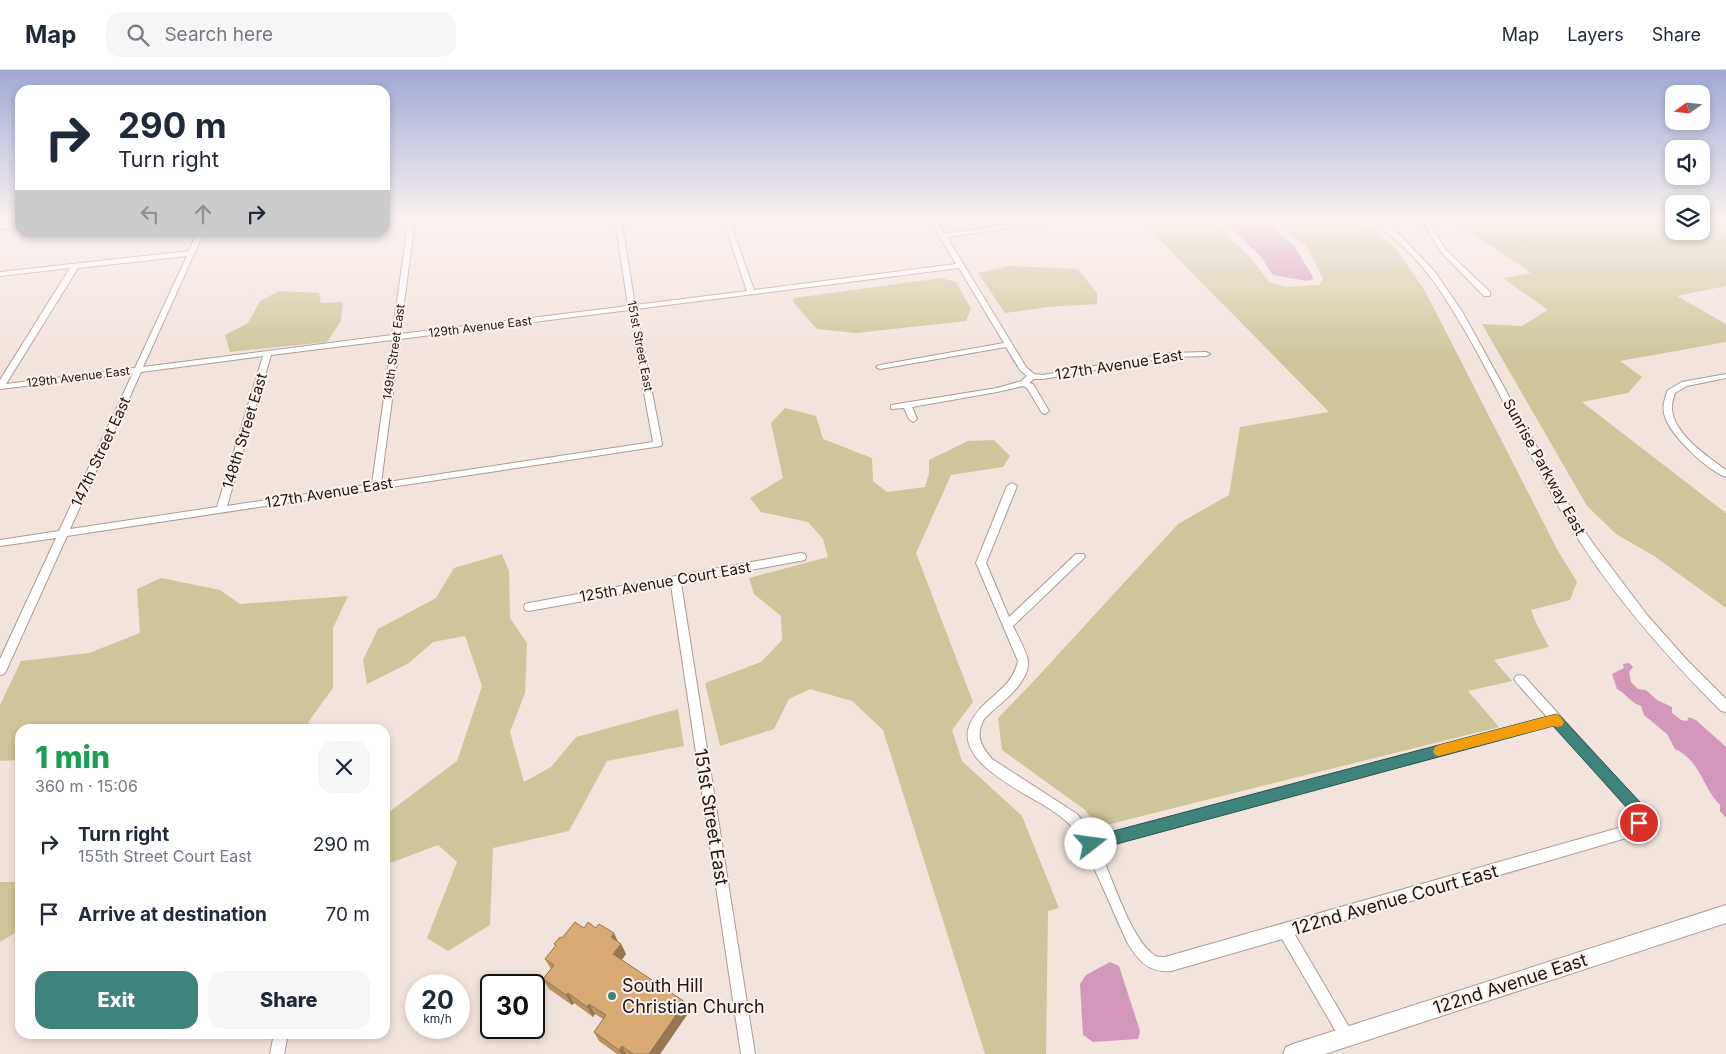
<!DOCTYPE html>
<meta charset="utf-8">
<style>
body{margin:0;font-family:Inter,sans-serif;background:#f6f6f7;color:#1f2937;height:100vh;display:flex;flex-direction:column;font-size:19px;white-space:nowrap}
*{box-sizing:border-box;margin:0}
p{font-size:16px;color:#747a83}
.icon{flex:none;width:28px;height:28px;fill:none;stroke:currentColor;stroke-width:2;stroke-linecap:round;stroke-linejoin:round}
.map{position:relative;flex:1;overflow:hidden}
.sheet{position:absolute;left:15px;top:654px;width:375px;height:315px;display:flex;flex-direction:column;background:#fff;border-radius:15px;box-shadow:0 2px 8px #0003}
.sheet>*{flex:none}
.banner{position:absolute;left:15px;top:15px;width:375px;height:152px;border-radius:15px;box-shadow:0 2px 8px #0003;background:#fff;color:#1f2937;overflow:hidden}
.needle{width:32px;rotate:255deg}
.tools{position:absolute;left:1665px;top:15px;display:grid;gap:10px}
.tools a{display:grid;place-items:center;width:45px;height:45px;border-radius:10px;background:#fff;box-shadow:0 2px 8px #0003;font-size:25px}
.speed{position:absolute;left:405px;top:904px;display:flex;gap:10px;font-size:25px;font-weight:700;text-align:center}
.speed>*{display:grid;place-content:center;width:65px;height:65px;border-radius:50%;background:#fff;box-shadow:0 2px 8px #0003;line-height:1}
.speed small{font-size:12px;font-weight:400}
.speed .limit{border:2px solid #111;border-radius:8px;background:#fff;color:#111}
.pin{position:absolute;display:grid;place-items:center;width:42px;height:42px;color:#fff;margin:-21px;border:2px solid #fff;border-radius:50%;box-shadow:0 1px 5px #0007}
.me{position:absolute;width:55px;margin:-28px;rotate:75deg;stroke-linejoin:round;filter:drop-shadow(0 0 4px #0008)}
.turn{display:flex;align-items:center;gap:18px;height:105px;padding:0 20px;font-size:22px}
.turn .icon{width:65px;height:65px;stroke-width:2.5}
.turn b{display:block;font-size:35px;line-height:42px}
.lanes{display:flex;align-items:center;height:48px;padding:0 20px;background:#0003;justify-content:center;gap:25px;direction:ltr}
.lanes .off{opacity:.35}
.round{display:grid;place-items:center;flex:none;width:52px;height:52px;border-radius:15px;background:#f6f6f7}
.headline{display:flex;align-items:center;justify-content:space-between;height:85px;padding:0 20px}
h1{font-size:30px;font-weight:800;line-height:38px;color:#1e9e55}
.action{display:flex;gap:10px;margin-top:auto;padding:10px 20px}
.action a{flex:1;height:58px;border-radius:15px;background:#3e847c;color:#fff;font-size:20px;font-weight:800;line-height:58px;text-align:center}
.action a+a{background:#f6f6f7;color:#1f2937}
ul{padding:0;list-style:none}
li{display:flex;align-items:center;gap:15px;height:70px;padding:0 20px}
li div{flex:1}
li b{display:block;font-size:19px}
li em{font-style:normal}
header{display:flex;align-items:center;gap:30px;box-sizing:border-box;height:70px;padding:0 25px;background:#fff;border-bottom:1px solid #e0e1e3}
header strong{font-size:24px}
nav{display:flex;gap:28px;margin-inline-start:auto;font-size:18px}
.search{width:350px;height:45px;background:#f6f6f7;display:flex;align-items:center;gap:12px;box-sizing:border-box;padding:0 18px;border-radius:15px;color:#747a83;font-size:19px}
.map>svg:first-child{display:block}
.green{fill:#cec69a}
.water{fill:#d497bc}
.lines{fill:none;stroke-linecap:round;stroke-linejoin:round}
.minor-casing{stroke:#aa9b96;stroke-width:2}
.tertiary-casing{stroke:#aa9b96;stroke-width:2}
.secondary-casing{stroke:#aa9b96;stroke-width:2}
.minor{fill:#fff;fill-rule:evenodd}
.tertiary{fill:#fff;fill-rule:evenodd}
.secondary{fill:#fff;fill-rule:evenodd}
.wall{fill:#ba9264}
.shaded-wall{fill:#977751}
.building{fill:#d8aa74;stroke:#977751}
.route{fill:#3e847c;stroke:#285651}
.slow{fill:#f59e0b}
.poi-dot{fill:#3e847c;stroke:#fef1ec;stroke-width:2}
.labels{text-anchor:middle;stroke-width:4;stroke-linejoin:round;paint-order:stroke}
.far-street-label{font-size:12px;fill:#1c1614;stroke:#fef1ec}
.street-label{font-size:15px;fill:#1c1614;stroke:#fef1ec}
.near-street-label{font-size:18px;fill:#1c1614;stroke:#fef1ec}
.near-poi-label{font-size:18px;fill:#1c1614;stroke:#fef1ec;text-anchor:start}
</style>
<header>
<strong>Map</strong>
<div class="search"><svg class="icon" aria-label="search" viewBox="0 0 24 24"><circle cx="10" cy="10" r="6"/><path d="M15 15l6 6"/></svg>Search here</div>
<nav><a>Map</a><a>Layers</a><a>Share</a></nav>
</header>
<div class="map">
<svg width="1726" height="984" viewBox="0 0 1726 984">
<rect width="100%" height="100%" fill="#f3e3dd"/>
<!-- green -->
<g class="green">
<polygon points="1139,149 1216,149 1225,162 1252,189 1269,212 1286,217 1319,215 1323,209 1306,175 1289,163 1275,149 1357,149 1395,178 1424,219 1558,481 1577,512 1570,530 1531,540 1536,553 1549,577 1494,590 1512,611 1468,621 1499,657 1098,757 1085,740 1002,680 998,648 1031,614 1178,454 1229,425 1240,357 1329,342"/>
<polygon points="1455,149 1674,149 1674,161 1701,161 1701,149 1726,149 1726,216 1677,226 1726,254 1726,272 1620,291 1642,307 1628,323 1582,332 1726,443 1726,538 1654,486 1616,464 1587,436 1482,254 1522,256 1548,240 1503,208 1531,203 1454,151"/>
<polygon points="1009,196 1078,199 1097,223 1097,234 1048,237 1005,243 978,203"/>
<polygon points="941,208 956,212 971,239 966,251 856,263 817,259 793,232 794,228"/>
<polygon points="279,221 319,223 321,233 343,232 341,251 327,272 230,282 225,265 248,253 260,231"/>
<polygon points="785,338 816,346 823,369 872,388 873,411 887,422 925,417 929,403 929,390 968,371 994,370 1010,386 1003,397 951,405 916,483 973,632 952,660 962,691 1022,746 1059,838 1048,841 1046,984 985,984 883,660 852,631 810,619 789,629 774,659 720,676 705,613 761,592 782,570 781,546 754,524 749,508 828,487 823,469 808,452 761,442 750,428 783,408 771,353"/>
<polygon points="502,484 509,501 510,548 527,573 525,623 510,662 524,712 551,697 576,667 678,639 684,676 607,691 569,761 493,778 490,855 448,881 427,868 457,792 438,775 385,795 385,745 457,691 482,616 465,566 433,572 409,593 367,614 363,590 378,559 436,528 454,498"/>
<polygon points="161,508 220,520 240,534 348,526 333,558 333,618 309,651 307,659 20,659 20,690 0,691 0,635 21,591 89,583 140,563 137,519"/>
<polygon points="0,812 20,812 20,860 0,872"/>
</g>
<!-- water -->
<g class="water">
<polygon points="1225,149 1264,149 1295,177 1314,209 1307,211 1273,205 1261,187 1225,152"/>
<path d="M1629,593l4,4 -4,5 2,10 7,7 8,1 11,10 15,7v6l9,7 6,1 2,-4 7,3 30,27v71l-6,-7v-6c-18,-18 -19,-44 -45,-56l-8,-15 -23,-19 -3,-9c-10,-3 -15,-12 -24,-17l-5,-15 12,-6 -1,-4z"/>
<polygon points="1110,892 1119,896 1140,961 1138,969 1093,972 1083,965 1080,914 1086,905"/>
</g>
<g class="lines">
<!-- minor casing -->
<g class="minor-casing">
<g id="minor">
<path d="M409,149h6l-15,115 228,-28 -13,-87h6l14,86 112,-14 -24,-72h6l25,71 202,-26 -27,-45h6l9,15 105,-15h14l-3,2 -113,16 79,130 8,7 9,1 128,-22 35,-1 4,2 -4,2 -35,1 -128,22h-9l-5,4 4,1 16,27 -4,3 -3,-1 -15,-25 -4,-2 -26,6 -85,15 5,12 -4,3 -4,-3 -5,-11 -13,1v-4l106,-17 24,-7 6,-5 -7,-6 -14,-23 -126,22 -4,-2 4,-2 124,-22 -45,-75 -323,41 26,135 -1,2 -594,90 -61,135 -2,3 -4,1v-16l56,-121 -56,8v-6l59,-9 74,-158 -133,16v-9l70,-112 -70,8v-4l189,-21 8,-19h7l-61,135 249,-32zM187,186l-52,112 -129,16 72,-116zM629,240l24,132 -272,41 19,-144zM392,270l-20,144 -145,22 44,-151zM263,286l-46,151 -147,22 71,-157z"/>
<polygon points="1421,149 1427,149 1446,180 1490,222 1490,226 1484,226 1441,182"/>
<polygon points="20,153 20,157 0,159 0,155"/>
<path d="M1726,304v4l-39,8 -12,7c-1,4 -3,8 -3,12 -2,27 35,51 54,65v7c-18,-6 -55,-41 -61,-60 -3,-9 -1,-18 3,-27l14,-8z"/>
<path d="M1012,413l5,3 -31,77 23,54 67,-63h8l1,3 -72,69c4,9 15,28 15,36 1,23 -30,42 -44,57 -9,17 -3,27 8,40l85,55 10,12 7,11 453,-120 -31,-35 -2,-3 2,-3 4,-1 4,1 115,127c6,12 10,27 -6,33l-338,99 57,97 2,5 -2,5 -5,2 -5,-2 -60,-103 -111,32c-23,2 -33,-11 -44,-29l-48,-108c-8,-9 -16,-16 -26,-23 -24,-17 -100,-48 -83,-87 12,-27 41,-32 48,-63l-42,-98 31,-77zM1554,655l76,86 3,10 -4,4 -464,132c-4,0 -8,0 -11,-2 -24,-17 -43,-80 -55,-107z"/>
<polygon points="801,483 805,484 806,487 805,490 681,513 755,984 741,984 671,515 529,541 525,540 524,537 525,534 529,533"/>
<polygon points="274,964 288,964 284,984 270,984"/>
</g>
</g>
<!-- tertiary casing -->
<g class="tertiary-casing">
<path id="tertiary" d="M1372,149h7l21,16 35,37 28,41 113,205 16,24 55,73 40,45 39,39v13l-5,-1c-58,-58 -112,-120 -154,-190 -44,-74 -77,-154 -124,-226 -13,-21 -30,-40 -49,-57 -7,-6 -18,-12 -22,-19z"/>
</g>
<!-- secondary casing -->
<g class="secondary-casing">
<polygon id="secondary" points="1726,835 1726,853 1325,984 1283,984 1286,977 1293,974"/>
</g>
<!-- minor -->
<use href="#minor" class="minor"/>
<!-- tertiary -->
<use href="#tertiary" class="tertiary"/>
<!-- secondary -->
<use href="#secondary" class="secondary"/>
</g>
<!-- wall -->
<polygon class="wall" points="584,858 617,871 621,874 626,884 622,890 689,942 660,984 617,984 599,971 594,962 603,949 595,944 593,947 574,933 572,935 549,919 543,909 551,899 545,889 556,876 554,874 562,868"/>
<!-- shaded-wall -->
<g class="shaded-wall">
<polygon points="614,863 619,874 611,867"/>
<polygon points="621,874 626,884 618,894 613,884"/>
<polygon points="568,923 574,933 572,935 566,925"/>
<polygon points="685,932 689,942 660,984 649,984"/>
<polygon points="589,934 595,944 593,947 587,937"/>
<polygon points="622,976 626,984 621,984 619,980"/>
</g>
<!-- building -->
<polygon class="building" points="575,852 584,858 588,852 596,858 599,854 614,863 611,867 621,874 613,884 685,932 649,984 633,984 622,976 619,980 594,962 606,945 589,934 587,937 568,923 566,925 543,909 554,895 545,889 556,875 554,874 560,867 562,868"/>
<!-- sky -->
<linearGradient id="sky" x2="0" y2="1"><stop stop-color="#a0a8d6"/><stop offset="0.52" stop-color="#faf2f0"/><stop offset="1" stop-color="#faf2f0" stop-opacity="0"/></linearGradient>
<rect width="1726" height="286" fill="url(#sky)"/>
<!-- route -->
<polygon class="route" points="1556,644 1560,646 1640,732 1647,746 1644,757 1639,759 1634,757 1630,741 1553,656 1091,781 1086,779 1083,774 1086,769 1091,767"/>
<!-- slow -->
<polygon class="slow" points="1556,644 1560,646 1564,652 1562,656 1558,657 1553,656 1439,686 1435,685 1433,681 1435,677 1439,675"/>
<!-- markers -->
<circle class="poi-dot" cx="612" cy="926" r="5"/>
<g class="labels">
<!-- far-street labels -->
<g class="far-street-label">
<text transform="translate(480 257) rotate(-7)" y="4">129th Avenue East</text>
<text transform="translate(640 276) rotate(79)" y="4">151st Street East</text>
<text transform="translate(394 282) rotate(-82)" y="4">149th Street East</text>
<text transform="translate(78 307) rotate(-7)" y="4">129th Avenue East</text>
</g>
<!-- street labels -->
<g class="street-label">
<text transform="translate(1119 295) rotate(-9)" y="5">127th Avenue East</text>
<text transform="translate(245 361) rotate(-73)" y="5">148th Street East</text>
<text transform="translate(101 382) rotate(-65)" y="5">147th Street East</text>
<text transform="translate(1544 397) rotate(61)" y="5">Sunrise Parkway East</text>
<text transform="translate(329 423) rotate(-9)" y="5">127th Avenue East</text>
<text transform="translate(665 512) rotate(-10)" y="5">125th Avenue Court East</text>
</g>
<!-- near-street labels -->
<g class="near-street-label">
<text transform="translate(711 747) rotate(81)" y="6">151st Street East</text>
<text transform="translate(1395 830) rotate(-16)" y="6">122nd Avenue Court East</text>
<text transform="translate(1510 914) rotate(-18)" y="6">122nd Avenue East</text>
</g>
<!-- near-poi labels -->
<g class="near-poi-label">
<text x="622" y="922">South Hill<tspan x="622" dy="21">Christian Church</tspan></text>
</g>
</g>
</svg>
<div class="tools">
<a><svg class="needle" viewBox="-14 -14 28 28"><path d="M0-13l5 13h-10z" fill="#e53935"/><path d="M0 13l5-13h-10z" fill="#747a83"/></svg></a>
<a><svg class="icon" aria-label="sound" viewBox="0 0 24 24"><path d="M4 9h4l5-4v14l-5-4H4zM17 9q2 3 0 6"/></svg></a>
<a><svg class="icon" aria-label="layers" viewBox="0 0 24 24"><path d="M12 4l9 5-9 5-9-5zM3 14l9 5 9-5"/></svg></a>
</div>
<div class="speed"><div>20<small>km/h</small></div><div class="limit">30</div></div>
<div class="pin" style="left:1639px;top:753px;background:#d93025"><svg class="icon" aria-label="arrive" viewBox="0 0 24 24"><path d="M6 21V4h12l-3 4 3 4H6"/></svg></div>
<svg class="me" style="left:1091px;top:774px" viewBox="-20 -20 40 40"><circle r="19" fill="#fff"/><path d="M0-13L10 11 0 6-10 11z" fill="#3e847c"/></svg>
<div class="banner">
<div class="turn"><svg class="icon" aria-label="right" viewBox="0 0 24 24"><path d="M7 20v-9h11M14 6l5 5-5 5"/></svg><div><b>290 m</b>Turn right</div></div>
<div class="lanes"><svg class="icon off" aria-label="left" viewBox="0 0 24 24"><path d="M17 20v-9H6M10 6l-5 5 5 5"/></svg><svg class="icon off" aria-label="ahead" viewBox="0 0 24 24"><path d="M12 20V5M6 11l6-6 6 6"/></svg><svg class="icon" aria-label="right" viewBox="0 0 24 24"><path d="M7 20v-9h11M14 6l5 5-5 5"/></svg></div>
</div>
<section class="sheet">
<div class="headline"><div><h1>1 min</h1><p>360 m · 15:06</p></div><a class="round"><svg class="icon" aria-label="close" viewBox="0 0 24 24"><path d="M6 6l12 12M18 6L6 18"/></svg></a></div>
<ul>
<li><svg class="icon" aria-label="right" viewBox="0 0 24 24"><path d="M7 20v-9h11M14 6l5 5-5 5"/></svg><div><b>Turn right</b><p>155th Street Court East</p></div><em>290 m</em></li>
<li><svg class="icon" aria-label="arrive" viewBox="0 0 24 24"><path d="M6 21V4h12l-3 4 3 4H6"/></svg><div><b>Arrive at destination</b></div><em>70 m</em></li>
</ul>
<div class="action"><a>Exit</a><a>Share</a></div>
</section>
</div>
